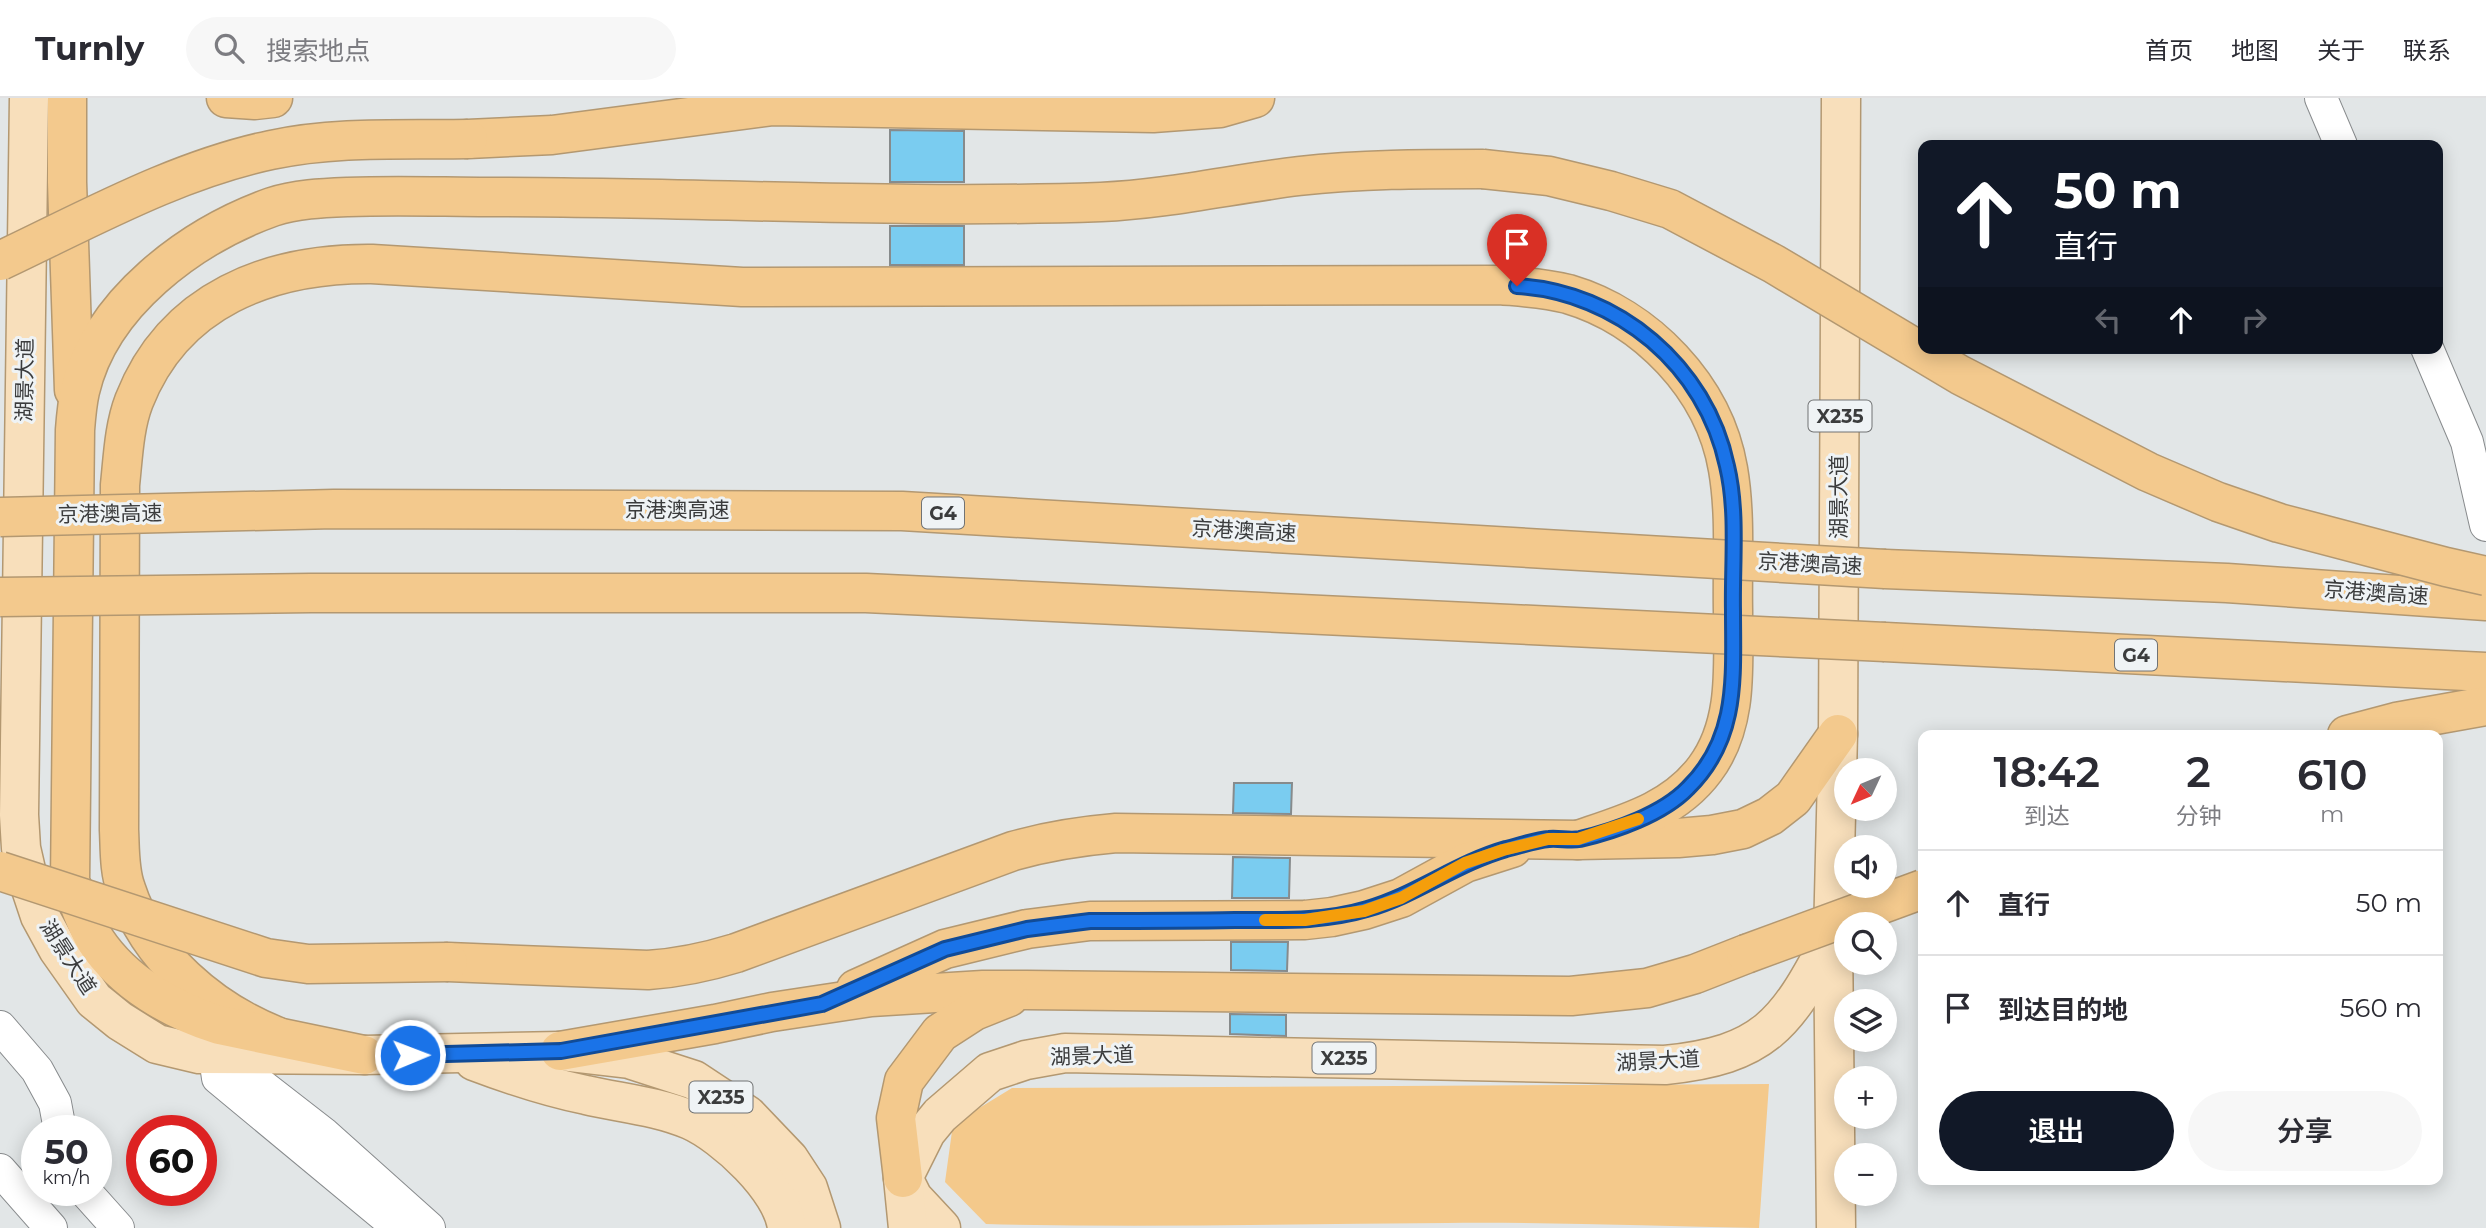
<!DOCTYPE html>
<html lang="zh">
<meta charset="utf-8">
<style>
body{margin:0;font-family:Montserrat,"Noto Sans SC",sans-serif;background:#f7f7f7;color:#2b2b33;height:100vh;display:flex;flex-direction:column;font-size:26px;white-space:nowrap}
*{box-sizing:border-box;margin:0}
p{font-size:23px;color:#7c7c81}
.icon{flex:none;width:38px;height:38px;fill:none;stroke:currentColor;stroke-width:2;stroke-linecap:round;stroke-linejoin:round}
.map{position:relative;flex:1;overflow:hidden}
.side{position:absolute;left:1918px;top:632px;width:525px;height:455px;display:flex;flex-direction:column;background:#fff;border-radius:14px;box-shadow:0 4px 18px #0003}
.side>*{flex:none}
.guide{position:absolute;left:1918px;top:42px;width:525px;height:214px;border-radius:14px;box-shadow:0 4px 18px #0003;background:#111827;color:#fff;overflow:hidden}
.needle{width:46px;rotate:226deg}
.fabs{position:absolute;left:1834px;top:660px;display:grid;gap:14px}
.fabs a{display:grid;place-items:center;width:63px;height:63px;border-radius:50%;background:#fff;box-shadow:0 4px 18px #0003;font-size:35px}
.speed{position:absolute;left:21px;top:1017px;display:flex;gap:14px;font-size:35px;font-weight:700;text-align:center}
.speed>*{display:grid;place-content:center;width:91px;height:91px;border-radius:50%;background:#fff;box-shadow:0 4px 18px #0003;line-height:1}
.speed small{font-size:18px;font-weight:400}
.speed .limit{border:10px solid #d22;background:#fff;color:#111}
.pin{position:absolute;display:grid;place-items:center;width:60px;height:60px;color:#fff;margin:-72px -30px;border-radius:50% 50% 50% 0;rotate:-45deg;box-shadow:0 0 7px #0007}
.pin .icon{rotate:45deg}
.me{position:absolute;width:77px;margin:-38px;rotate:89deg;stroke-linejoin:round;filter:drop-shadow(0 0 5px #0008)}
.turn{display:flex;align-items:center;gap:24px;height:147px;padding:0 21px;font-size:32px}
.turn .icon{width:91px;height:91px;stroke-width:2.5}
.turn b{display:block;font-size:49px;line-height:60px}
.lanes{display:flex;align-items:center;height:66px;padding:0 21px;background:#0003;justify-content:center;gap:35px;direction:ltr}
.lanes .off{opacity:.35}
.eta{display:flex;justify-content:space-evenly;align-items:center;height:119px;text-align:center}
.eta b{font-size:42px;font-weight:600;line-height:49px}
.primary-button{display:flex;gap:14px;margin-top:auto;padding:14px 21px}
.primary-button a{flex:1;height:80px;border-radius:42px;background:#111827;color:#fff;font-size:28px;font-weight:600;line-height:80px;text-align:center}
.primary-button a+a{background:#f7f7f7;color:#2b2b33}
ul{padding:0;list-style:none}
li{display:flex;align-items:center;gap:21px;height:105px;padding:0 21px;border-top:2px solid #e1e1e2}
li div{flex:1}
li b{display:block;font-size:26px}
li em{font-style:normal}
header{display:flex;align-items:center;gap:42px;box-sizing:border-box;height:98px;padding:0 35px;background:#fff;border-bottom:2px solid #e1e1e2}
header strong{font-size:33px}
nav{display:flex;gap:38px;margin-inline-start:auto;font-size:24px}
.search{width:490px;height:63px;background:#f7f7f7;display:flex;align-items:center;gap:18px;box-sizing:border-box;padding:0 24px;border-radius:38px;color:#7c7c81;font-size:26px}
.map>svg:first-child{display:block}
.green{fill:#f4c98b}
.building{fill:#7accf0;stroke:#878b8c;stroke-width:2}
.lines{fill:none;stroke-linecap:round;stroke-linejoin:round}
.minor-casing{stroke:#888b8d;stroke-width:34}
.major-casing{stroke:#b39871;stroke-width:41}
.highway-casing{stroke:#b39871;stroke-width:41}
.minor{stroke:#fff;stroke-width:32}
.major{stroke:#f8dfbb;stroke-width:38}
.highway{stroke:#f3c98d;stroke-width:38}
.highway-bridge-casing{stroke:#b39871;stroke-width:41;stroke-linecap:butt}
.highway-bridge{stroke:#f3c98d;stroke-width:38}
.route-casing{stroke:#114b97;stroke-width:18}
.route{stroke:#1a73e8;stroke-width:12}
.slow{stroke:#f59e0b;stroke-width:12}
.labels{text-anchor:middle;stroke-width:6;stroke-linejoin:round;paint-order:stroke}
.shield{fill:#eff3f5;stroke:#717374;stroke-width:2}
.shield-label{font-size:19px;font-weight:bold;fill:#3b3c3d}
.street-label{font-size:21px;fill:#3b3c3d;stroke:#eff3f5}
</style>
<header>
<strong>Turnly</strong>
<div class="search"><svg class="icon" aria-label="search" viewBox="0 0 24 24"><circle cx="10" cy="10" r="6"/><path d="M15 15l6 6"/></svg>搜索地点</div>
<nav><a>首页</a><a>地图</a><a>关于</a><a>联系</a></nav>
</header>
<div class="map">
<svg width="2486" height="1130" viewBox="0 0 2486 1130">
<rect width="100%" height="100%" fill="#e2e6e7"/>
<!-- green -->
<path class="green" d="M1769,986l-10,144c-104,-2 -208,-6 -312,-5 -154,1 -308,5 -461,1l-41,-42 8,-58 59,-36z"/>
<!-- building -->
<g class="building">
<polygon points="890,32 964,33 964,84 890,84"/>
<rect x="890" y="128" width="74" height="39"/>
<polygon points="1234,685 1292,685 1291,716 1233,715"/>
<polygon points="1233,759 1290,760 1289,800 1232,800"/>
<polygon points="1231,844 1288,844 1287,873 1231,872"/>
<polygon points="1230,916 1286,917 1286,938 1230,936"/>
</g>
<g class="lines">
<!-- minor casing -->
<g class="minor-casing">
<g id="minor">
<polyline points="2321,0 2341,47"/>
<polyline points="2427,250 2467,344 2486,427"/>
<polyline points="0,929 37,972 55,1005 60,1032"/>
<polyline points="0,1072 51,1130"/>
<polyline points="84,1092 118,1130"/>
<polyline points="399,1130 218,980 216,966 221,956 324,1036 429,1130"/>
</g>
</g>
<!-- major casing -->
<g class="major-casing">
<g id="major">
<polyline points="29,0 19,717 21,750 29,785 40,818 58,851 94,902 120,923 157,946 199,956 364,957 560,953 629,961 694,982 747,1017 789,1061 808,1090 821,1130"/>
<path d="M474,963c37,14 73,26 112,34 35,8 71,11 104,25 34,15 93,69 97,108"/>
<polyline points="904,1082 913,1100 941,1130"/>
<path d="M908,1130l-5,-50 23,-46 14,-17 50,-43 36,-12 39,-7 600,12c99,-10 121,-40 165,-124"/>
<polyline points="1836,1130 1833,838 1838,636 1841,0"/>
</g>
</g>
<!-- highway casing -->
<g class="highway-casing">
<g id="highway">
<polyline points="67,0 67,84 74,292"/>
<polyline points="226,0 255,2 273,0"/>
<polyline points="468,41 552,37 773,8 1153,15 1220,10 1255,0"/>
<polyline points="1885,471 2227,485 2486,503"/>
<polyline points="1885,544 2486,574"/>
<polyline points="2347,637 2396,624 2486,608"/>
<path d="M448,864l200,8c30,-2 59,-8 88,-17l277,-102c35,-10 68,-15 103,-18l462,7 100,-2 34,-3 31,-6 27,-13 23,-18 45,-64"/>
<polyline points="856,891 945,851 1027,831 1090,823 1305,822 1332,819 1364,812 1401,800 1465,765 1512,750"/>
<path d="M276,938c-65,-26 -128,-79 -150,-147 -7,-18 -6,-40 -7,-59l1,-345c3,-28 4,-58 14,-84 40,-102 136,-138 238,-137l370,23 758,-2c23,2 45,3 68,9 78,23 146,93 160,175 8,46 4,95 5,142 0,54 6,113 -28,158 -31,42 -80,55 -127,71"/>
<polyline points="560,953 715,926 772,914 871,899 983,892 1027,892 1571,898 1647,890 1695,876 1746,856"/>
<path d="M364,957l-145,-30c-47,-15 -95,-42 -123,-84 -11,-17 -17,-40 -26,-59l5,-452c1,-13 2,-26 5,-39 20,-88 111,-155 192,-184 24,-8 51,-9 76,-10 48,-2 97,0 146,0 202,0 405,12 607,5 67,-3 132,-18 198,-26 62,-7 123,-7 184,-7"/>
<polyline points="903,1080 896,1020 904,983 940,935 974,913 1009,899"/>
</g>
</g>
<!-- minor -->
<use href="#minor" class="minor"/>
<!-- major -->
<use href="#major" class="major"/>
<!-- highway -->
<use href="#highway" class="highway"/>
<!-- highway-bridge casing -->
<g class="highway-bridge-casing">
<g id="highway-bridge">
<polyline points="1483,71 1549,78 1611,93 1670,111 1774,166 1960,277 2148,374 2218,404 2279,425 2446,469 2486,478"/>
<path d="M0,163c87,-41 176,-91 271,-111 64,-14 132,-10 197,-11"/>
<polyline points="0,419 334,411 902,413 1885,471"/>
<polyline points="0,499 311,495 866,495 1885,544"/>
<polyline points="0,773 266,860 308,866 448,864"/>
<polyline points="1746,856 1923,791"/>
</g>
</g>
<!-- highway-bridge -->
<use href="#highway-bridge" class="highway-bridge"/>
</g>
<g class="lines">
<!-- route casing -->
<g class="route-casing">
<path id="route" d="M410,957l151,-4 261,-47 123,-55 82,-20 63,-8c48,0 97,0 145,-1 44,0 89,2 132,-11 49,-14 90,-46 139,-60 13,-3 29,-9 43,-10 10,-1 21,2 31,0 35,-8 83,-25 108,-51 51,-50 45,-111 45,-177 -1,-47 5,-99 -6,-145 -21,-100 -109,-174 -210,-180"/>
</g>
<!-- route -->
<use href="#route" class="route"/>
<!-- slow -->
<polyline class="slow" points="1265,822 1305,822 1364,813 1401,800 1465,765 1503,752 1548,741 1578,741 1638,721"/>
</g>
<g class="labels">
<!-- shield labels -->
<g class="shield">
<rect x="1808.5" y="302.5" width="63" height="31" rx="5"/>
<rect x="922" y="399.5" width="42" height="31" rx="5"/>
<rect x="2115" y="541.5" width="42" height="31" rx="5"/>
<rect x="1312.5" y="944.5" width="63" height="31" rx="5"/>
<rect x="689.5" y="983.5" width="63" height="31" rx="5"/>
</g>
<g class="shield-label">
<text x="1840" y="325">X235</text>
<text x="943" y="422">G4</text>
<text x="2136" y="564">G4</text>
<text x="1344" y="967">X235</text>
<text x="721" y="1006">X235</text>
</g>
<!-- street labels -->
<g class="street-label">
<text transform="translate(25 282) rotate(-89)" y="7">湖景大道</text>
<text transform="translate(1839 399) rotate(-90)" y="7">湖景大道</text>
<text x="677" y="419">京港澳高速</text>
<text transform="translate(110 416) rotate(-1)" y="7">京港澳高速</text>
<text transform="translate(1244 433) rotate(3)" y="7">京港澳高速</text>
<text transform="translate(1810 466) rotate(3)" y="7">京港澳高速</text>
<text transform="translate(2376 495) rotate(4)" y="7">京港澳高速</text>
<text transform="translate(68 859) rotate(57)" y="7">湖景大道</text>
<text transform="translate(1092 958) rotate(-2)" y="7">湖景大道</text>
<text transform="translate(1658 963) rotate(-3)" y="7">湖景大道</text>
</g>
</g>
</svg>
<div class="fabs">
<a><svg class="needle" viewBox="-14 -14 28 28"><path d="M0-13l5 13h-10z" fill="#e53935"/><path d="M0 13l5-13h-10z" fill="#7c7c81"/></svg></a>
<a><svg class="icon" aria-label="sound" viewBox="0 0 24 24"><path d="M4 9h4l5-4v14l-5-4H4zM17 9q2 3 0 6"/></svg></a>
<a><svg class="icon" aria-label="search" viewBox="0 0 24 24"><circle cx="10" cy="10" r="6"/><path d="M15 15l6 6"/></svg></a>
<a><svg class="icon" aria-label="layers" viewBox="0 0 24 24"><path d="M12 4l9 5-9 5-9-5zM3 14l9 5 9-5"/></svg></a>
<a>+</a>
<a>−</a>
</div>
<div class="speed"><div>50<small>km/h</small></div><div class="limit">60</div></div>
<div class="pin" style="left:1517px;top:188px;background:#d93025"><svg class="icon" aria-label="arrive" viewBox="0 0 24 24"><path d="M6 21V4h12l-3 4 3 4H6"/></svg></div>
<svg class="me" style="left:410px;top:957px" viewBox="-20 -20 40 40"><circle r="17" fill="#1a73e8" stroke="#fff" stroke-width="3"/><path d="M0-11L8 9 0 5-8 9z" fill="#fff"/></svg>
<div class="guide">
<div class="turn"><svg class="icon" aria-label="ahead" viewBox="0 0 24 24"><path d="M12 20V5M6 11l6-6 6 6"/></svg><div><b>50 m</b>直行</div></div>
<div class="lanes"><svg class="icon off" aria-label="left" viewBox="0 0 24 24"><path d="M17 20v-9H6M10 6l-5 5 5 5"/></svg><svg class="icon" aria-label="ahead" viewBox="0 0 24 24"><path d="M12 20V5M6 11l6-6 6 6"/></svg><svg class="icon off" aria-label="right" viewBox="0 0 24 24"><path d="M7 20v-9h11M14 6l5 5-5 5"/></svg></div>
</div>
<section class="side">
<div class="eta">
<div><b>18:42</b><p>到达</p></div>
<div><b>2</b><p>分钟</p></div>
<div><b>610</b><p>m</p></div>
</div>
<ul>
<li><svg class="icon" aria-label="ahead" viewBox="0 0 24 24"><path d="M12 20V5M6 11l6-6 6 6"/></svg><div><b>直行</b></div><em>50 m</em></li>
<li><svg class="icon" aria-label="arrive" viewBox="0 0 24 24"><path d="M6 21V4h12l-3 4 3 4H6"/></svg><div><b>到达目的地</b></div><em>560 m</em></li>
</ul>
<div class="primary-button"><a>退出</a><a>分享</a></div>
</section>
</div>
